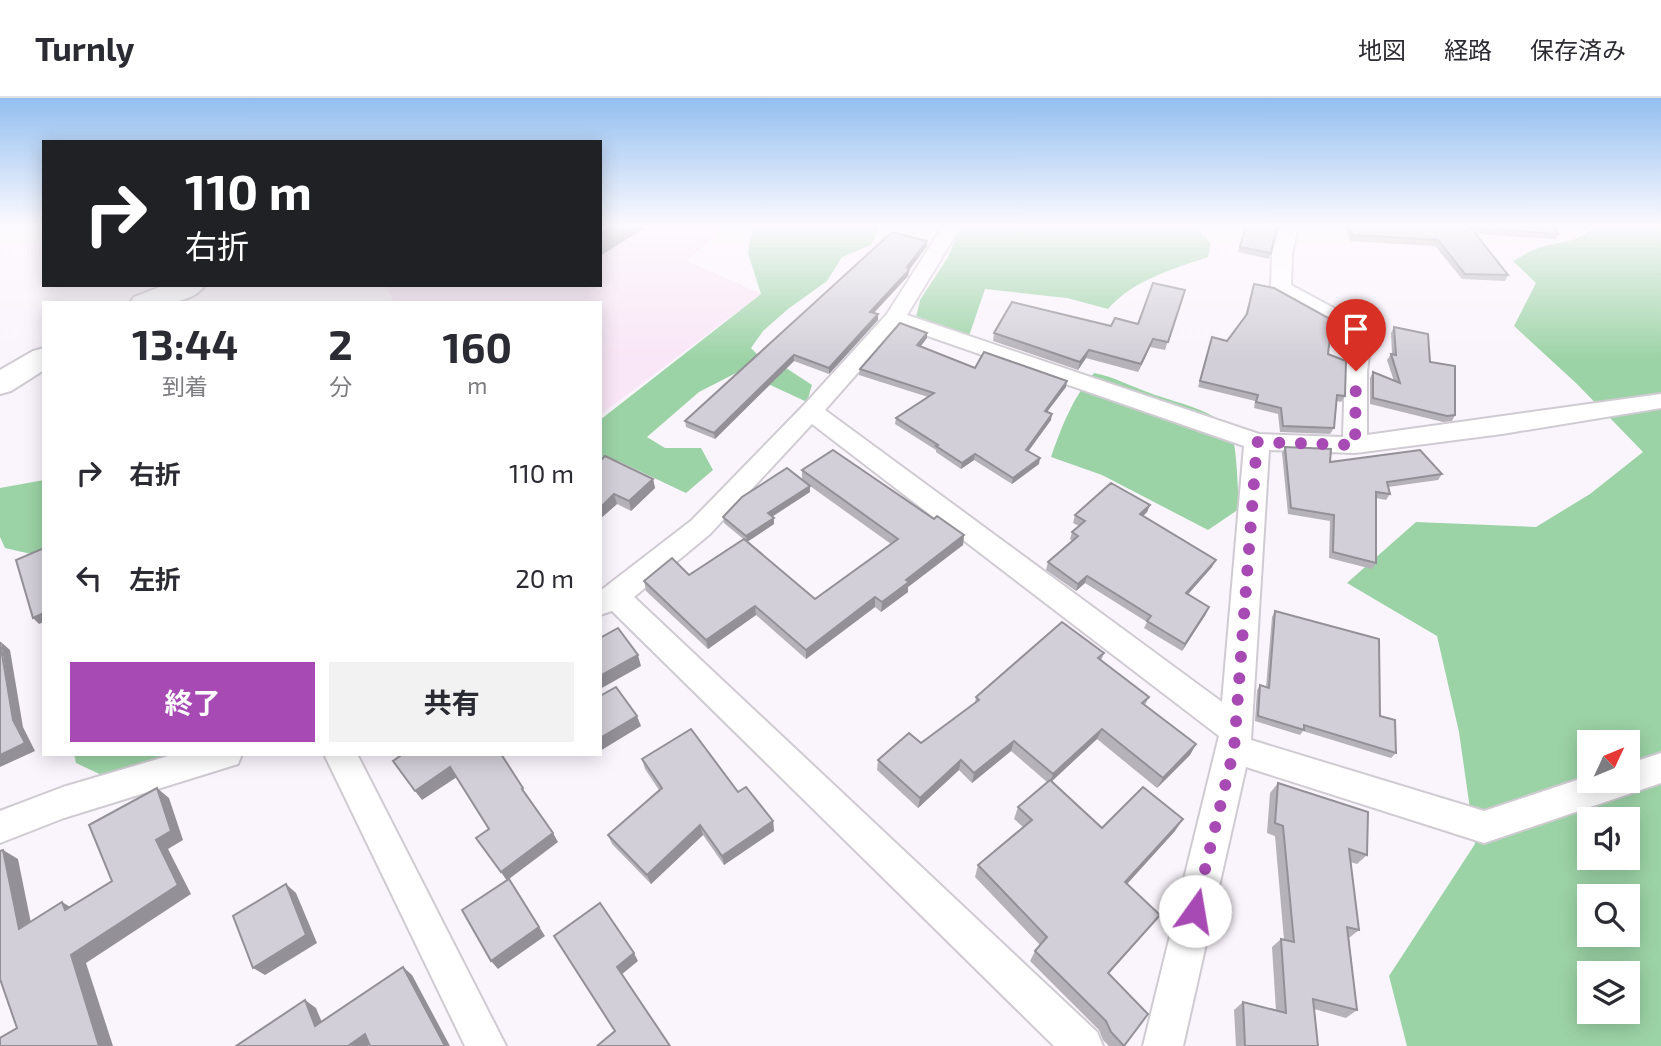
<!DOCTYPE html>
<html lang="ja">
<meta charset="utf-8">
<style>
body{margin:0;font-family:"Exo 2","Noto Sans JP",sans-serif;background:#f2f2f3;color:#2b2b33;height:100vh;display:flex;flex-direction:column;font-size:26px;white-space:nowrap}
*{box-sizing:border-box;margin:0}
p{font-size:23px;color:#7c7c81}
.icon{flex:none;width:38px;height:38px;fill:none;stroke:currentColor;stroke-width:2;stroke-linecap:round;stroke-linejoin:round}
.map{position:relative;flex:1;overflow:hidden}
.details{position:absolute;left:42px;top:203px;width:560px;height:455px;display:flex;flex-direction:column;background:#fff;border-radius:0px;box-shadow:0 4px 18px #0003}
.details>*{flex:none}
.banner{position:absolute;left:42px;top:42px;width:560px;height:147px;border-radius:0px;box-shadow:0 4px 18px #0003;background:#202124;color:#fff;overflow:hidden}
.needle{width:46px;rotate:46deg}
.buttons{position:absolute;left:1577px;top:632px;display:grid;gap:14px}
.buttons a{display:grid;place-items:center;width:63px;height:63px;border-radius:0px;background:#fff;box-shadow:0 4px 18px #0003;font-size:35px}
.pin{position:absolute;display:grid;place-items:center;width:60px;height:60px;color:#fff;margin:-72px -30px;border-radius:50% 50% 50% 0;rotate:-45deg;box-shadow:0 0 7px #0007}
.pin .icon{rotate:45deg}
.me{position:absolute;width:77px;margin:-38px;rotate:13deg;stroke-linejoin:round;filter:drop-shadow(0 0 5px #0008)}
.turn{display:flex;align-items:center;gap:24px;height:147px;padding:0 28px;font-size:32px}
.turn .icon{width:91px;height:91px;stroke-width:2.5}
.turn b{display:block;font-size:49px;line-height:60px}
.eta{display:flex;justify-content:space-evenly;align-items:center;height:119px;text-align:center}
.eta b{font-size:42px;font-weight:700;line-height:49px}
.primary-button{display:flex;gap:14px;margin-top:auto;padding:14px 28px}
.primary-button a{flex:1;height:80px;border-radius:0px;background:#a74ab4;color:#fff;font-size:28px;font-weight:700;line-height:80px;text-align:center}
.primary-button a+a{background:#f2f2f3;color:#2b2b33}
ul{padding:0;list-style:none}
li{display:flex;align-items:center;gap:21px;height:105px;padding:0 28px}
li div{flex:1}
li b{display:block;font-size:26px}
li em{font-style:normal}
header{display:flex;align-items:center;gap:42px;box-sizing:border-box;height:98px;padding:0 35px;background:#fff;border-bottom:2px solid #e1e1e2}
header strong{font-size:33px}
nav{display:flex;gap:38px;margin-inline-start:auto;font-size:24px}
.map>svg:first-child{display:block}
.industrial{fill:#f9e6f6}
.forest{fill:#9cd3a6;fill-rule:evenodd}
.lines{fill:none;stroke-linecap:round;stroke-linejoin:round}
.minor-casing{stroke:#d0cbd3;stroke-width:4}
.secondary-casing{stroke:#d0cbd3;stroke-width:4}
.minor{fill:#fff;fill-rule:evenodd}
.secondary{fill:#fff;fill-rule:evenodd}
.wall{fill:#b5b2ba}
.shaded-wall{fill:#939197}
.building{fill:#d2cfd8;stroke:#939197;stroke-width:2}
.route{stroke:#a74ab4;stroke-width:12;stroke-dasharray:0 21.6}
</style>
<header>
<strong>Turnly</strong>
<nav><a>地図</a><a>経路</a><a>保存済み</a></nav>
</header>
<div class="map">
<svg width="1661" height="948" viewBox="0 0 1661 948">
<rect width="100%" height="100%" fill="#faf4fc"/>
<!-- industrial -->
<polygon class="industrial" points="600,128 725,128 687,163 761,196 600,317 600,205 394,205 385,187 600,187"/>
<!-- forest -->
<g class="forest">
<polygon points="753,128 879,128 880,130 871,147 842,159 827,183 788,211 763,233 751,250 760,259 783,268 812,287 807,304 740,273 699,294 647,339 665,350 701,350 713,372 686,395 618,363 600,373 600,322 761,196 748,155"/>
<path d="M961,128h234l16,18 -3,13c-35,12 -75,23 -100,52l-41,-11 -82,-9 -16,47 -53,-19 4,-17 28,-43z"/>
<path d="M1596,128l65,1v819h-254l-18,-70 86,-132 -16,-112 -22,-96 -90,-53 69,-61 120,5 54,-33 53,-42 -66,-68 -63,-58 22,-43 -23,-22c8,-4 16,-10 25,-13 24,-8 36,-3 58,-22zM1589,644h39v38h-39zM1589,721h39v39h-39zM1589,798h39v38h-39zM1589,875h39v39h-39z"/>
<path d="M1094,275c21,4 36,13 56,20 22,9 69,17 81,40 6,11 7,61 8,76l-31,21 -106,-55 -51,-18c11,-31 21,-58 43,-84z"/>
<polygon points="44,382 44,459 5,450 0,439 0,390"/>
<polygon points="74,656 245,656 203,679 123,687 76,665"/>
</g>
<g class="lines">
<!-- minor casing -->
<g class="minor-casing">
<g id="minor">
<path d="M943,128h18l-54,89 352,119 84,3 2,-66 5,-37 -76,-42 -3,-4 1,-34 8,-28h18l-6,28 -1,31 78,42 3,5 -5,39v64l294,-41v14l-159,26 -147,19 -86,-3 -18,290 233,71 105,-35v4h39v-16l33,-11v30l-177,60 -238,-76 -63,279h-40l76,-310 -407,-312 -102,110 -76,63 463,435 6,14h-49l-442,-435 -12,4v-24l92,-71 111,-114 84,-92zM899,228l345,120 -22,256 -397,-292z"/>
<polygon points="175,656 242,656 238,666 64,720 0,745 0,713 63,689"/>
<polygon points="324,656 357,656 506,948 465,948"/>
</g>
</g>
<!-- secondary casing -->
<g class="secondary-casing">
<g id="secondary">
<path d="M165,187h40c-15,22 -52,18 -75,18l4,-6z"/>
<polygon points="44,250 44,272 11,293 0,296 0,272 33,253"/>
</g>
</g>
<!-- minor -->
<use href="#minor" class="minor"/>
<!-- secondary -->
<use href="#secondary" class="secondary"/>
</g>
<!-- wall -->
<g class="wall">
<polygon points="1245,128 1277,128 1269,161 1238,154"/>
<polygon points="1345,128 1553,128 1559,136 1556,141 1476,136 1508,177 1505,183 1462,181 1435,148 1350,143"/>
<polygon points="927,143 927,148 909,172 908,178 874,215 878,216 878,222 829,276 794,263 715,341 686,329 685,323"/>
<polygon points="1254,186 1328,256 1345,298 1341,304 1337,303 1334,330 1330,336 1280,334 1278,316 1254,310 1255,303 1198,289 1212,239 1227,243 1245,218"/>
<polygon points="1185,192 1165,252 1150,249 1138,274 1086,260 1078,272 993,243 994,235 1138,226"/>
<polygon points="1394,229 1430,264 1455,317 1452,323 1443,324 1370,306 1370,280 1373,274 1394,283 1387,262 1391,256 1392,256 1391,235"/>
<polygon points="927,240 920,249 975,270 1066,289 1047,314 1051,322 1028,353 1039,366 1012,386 974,362 961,371 936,354 936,352 895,326 896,320 928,299 859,277 860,271"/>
<polygon points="1285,349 1330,364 1442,376 1438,382 1388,389 1390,396 1386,402 1376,400 1376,465 1372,471 1329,460 1330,423 1288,416 1282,355"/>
<polygon points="600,363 653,381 655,390 631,413 617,406 600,421"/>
<polygon points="802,372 934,421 964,437 963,447 908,489 908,494 881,514 875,509 806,561 756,517 708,551 646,493 644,483 689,477 815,501 891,446 810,388 810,394 772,419 774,420 774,426 747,444 724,425 723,419 802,382"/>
<polygon points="1150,407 1147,414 1143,418 1212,469 1188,496 1206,516 1182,553 1144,530 1147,524 1085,485 1076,493 1046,472 1048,464 1072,443 1070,441 1072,434 1079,428 1073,425 1075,417"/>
<polygon points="1275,513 1380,618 1396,655 1391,660 1303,633 1300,637 1255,623 1257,592 1260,587 1266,589 1272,519"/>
<polygon points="1104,555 1101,563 1149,599 1145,607 1196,646 1190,657 1157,690 1097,641 1052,683 1102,730 1175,733 1127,785 1152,827 1109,875 1124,948 1109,948 1103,942 1099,932 1030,863 1035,853 1040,847 975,779 978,767 1023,729 1014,721 1018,709 1047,684 1011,653 972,685 959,672 918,710 877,672 878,662 921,645 975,605 976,599"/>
<polygon points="642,661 738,694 773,723 774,733 724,767 703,737 651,786 612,746 608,737 659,692 645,671"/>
<polygon points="1278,685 1367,757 1357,766 1350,764 1359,832 1349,840 1357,912 1346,920 1314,911 1318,948 1236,948 1234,912 1243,904 1276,913 1272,849 1281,841 1284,842 1275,738 1267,735 1270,695"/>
</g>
<!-- shaded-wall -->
<g class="shaded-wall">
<polygon points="612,128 648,128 600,158 600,135"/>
<polygon points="927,143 927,148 909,172 908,178 869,220 870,214 907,169"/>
<polygon points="878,216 878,222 829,276 829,270"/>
<polygon points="927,235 927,240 917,253 917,247"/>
<polygon points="1153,241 1150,249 1138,274 1141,266"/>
<polygon points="1089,252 1086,260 1078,272 1080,264"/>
<polygon points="794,257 794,263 715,341 714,335"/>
<polygon points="1067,283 1066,289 1043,319 1045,313"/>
<polygon points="1052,316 1051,322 1025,358 1026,352"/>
<polygon points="975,356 974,362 961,371 962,365"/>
<polygon points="1040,360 1039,366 1012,386 1013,380"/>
<polygon points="653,381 655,390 631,413 629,403"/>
<polygon points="810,388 810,394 768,421 768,415"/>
<polygon points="614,396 617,406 600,421 600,410"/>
<polygon points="1150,407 1147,414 1137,424 1140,416"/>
<polygon points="774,420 774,426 747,444 746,438"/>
<polygon points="964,437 963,447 908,489 908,494 881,514 882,504 906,482"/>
<polygon points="1216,462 1212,469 1183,502 1186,495"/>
<polygon points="1087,478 1085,485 1076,493 1078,486"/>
<polygon points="875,499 875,509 806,561 806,552"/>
<polygon points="755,508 756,517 708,551 706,542"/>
<polygon points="1209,509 1206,516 1182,553 1185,546"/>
<polygon points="44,515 44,524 39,526 33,520"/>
<polygon points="1,544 10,552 23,629 35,653 0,669 0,657 13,622"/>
<polygon points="638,557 641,568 600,591 600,578"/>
<polygon points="637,618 641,628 600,653 600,640"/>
<polygon points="1102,631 1097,641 1049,686 1053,676"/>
<polygon points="1014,643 1011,653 972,685 974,675"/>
<polygon points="1196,646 1190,657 1157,690 1163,680"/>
<polygon points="961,662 959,672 918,710 920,700"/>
<polygon points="450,669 457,679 422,702 415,693"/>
<polygon points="157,690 169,700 183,742 168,751 191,796 86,865 113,948 99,948 71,857 156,742"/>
<polygon points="1183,721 1175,733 1119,795 1125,784"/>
<polygon points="773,723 774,733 724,767 722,758"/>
<polygon points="700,727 703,737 651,786 647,777"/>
<polygon points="553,735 558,744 509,781 545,838 498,871 491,863 507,783 501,774"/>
<polygon points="3,752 18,761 34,840 19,831"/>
<polygon points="286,786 296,795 317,845 265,877 253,870"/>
<polygon points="62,804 77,813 65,812"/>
<polygon points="1160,817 1152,827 1101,884 1108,875"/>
<polygon points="634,855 638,863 621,877 617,869"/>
<polygon points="403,869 412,877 450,948 445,948"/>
<polygon points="305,902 316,910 326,934 315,928"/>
<polygon points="365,936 375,943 368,948 348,948"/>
</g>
<!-- building -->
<g class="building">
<polygon points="600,128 612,128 600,135"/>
<polygon points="1246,128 1277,128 1271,155 1240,149"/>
<polygon points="1349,128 1553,128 1559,136 1471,130 1508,177 1465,176 1438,142 1352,137"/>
<polygon points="892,134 927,143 907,169 909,172 870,214 878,216 829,270 794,257 714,335 685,323"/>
<polygon points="1153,185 1185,192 1168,244 1153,241 1141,266 1089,252 1080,264 994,235 1012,204 1111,228 1115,220 1138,226"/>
<polygon points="1254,186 1274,190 1332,222 1328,256 1346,263 1345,298 1337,297 1334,330 1283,328 1281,310 1256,304 1258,297 1200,283 1212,239 1227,243 1247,216"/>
<polygon points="900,225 927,235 917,247 975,270 984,254 1067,283 1045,313 1052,316 1026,352 1040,360 1013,380 975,356 962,365 936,348 938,347 896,320 934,295 860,271"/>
<polygon points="1394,229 1428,236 1430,264 1455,268 1455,317 1447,318 1373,300 1373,274 1400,285 1391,256 1396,257"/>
<polygon points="1285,349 1331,351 1330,364 1420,352 1442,376 1387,384 1390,396 1376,394 1376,465 1333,454 1334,417 1291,410"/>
<polygon points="833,352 934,421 937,418 964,437 906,482 909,484 882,504 875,499 806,552 755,508 706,542 644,483 672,460 689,477 744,441 815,501 898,441 802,372"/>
<polygon points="605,358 653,381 629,403 614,396 600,410 600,363"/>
<polygon points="787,370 810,388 768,415 774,420 746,438 723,419 742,399"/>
<polygon points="1111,385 1150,407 1140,416 1216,462 1186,495 1209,509 1185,546 1147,523 1151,518 1087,478 1078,486 1048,464 1078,438 1072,434 1085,423 1075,417"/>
<polygon points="44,450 44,515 33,520 16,462"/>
<polygon points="1275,513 1379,541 1380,618 1395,622 1396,655 1304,627 1304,632 1258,618 1260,587 1269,590"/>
<polygon points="1062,524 1104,555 1098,560 1149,599 1142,605 1196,646 1163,680 1102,631 1053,676 1014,643 974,675 961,662 920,700 878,662 909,635 921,645 979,602 976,599"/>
<polygon points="618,530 638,557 600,578 600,540"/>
<polygon points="0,544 13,622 25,645 0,657"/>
<polygon points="616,589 637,618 600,640 600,598"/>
<polygon points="691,631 738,694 746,689 773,723 722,758 700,727 647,777 608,737 662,690 642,661"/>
<polygon points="403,656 501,656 523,690 522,691 553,735 501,774 476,740 489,731 450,669 415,693 393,663"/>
<polygon points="1050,682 1102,730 1143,689 1183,721 1125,784 1160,817 1108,875 1148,916 1124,948 1111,934 1106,923 1035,853 1047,839 978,767 1032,722 1018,709"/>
<polygon points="1278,685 1368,714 1367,757 1349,751 1359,832 1347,829 1357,912 1313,901 1318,948 1245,948 1243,904 1286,915 1281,841 1294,844 1283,728 1275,725"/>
<polygon points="157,690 171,733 156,742 178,787 71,857 99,948 0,948 0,940 17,930 0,881 0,753 3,752 19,831 62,804 65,812 112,783 89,727"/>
<polygon points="509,781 539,829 491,863 462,812"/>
<polygon points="286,786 306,837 253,870 233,818"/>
<polygon points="600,805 634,855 617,869 670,948 597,948 615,933 554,838"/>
<polygon points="403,869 445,948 370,948 365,936 348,948 236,948 305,902 315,928"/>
</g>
<!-- sky -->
<linearGradient id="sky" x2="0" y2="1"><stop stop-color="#93bff0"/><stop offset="0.49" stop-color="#fdfafe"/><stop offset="1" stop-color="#fdfafe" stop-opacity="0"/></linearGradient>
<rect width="1661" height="261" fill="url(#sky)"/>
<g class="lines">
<!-- route -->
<polyline class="route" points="1195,813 1234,651 1257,344 1355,347 1356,273"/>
</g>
</svg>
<div class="buttons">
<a><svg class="needle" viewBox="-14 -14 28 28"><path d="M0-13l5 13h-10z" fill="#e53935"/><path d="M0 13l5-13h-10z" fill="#7c7c81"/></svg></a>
<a><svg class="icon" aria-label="sound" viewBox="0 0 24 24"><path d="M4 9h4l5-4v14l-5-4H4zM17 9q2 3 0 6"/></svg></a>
<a><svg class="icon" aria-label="search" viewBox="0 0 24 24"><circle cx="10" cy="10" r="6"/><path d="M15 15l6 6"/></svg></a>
<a><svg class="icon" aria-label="layers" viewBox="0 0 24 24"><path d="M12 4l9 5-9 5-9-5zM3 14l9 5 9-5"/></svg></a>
</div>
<div class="pin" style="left:1356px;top:273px;background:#d93025"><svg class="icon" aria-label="arrive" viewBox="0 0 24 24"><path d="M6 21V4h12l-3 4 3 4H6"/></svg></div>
<svg class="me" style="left:1195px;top:813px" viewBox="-20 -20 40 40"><circle r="19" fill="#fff"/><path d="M0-13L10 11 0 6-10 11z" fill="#a74ab4"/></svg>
<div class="banner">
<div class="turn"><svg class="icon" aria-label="right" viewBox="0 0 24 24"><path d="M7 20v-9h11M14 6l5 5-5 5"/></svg><div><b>110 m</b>右折</div></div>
</div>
<section class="details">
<div class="eta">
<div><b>13:44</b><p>到着</p></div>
<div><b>2</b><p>分</p></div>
<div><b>160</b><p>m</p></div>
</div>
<ul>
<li><svg class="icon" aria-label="right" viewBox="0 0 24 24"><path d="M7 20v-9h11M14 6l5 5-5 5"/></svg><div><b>右折</b></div><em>110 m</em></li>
<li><svg class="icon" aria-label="left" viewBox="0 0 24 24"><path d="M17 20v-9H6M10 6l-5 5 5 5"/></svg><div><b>左折</b></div><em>20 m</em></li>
</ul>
<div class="primary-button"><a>終了</a><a>共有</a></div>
</section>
</div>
